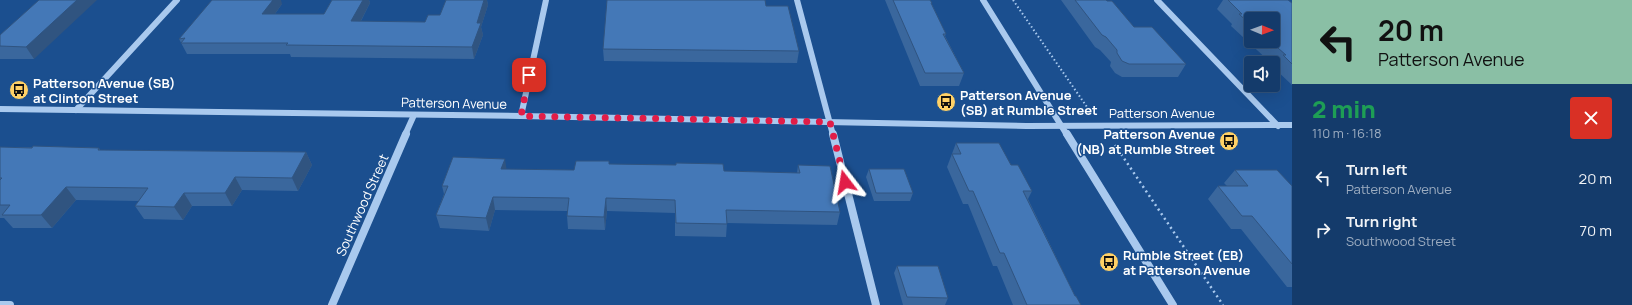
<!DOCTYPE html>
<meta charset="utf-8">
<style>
body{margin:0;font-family:Manrope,sans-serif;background:#214673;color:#f1f3f6;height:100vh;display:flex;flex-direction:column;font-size:15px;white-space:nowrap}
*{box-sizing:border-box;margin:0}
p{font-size:13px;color:#9dadc1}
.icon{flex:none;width:22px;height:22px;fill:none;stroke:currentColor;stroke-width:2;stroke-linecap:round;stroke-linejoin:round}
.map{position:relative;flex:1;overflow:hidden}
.details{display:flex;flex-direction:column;background:#143b6b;width:340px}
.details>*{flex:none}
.hud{background:#8abfa5;color:#111;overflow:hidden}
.needle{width:26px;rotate:91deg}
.controls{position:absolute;left:1244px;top:12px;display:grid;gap:8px}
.controls a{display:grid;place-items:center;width:36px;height:36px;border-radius:4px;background:#143b6b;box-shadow:0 4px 16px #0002,0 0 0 1px #33557e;font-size:20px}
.pin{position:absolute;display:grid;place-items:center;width:34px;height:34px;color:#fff;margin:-17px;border-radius:8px;box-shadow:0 2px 6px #0006}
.me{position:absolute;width:44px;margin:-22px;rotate:346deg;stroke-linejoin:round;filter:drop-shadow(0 0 3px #0008)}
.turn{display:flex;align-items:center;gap:14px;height:84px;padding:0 20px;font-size:18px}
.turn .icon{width:52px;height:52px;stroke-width:2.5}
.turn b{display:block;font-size:28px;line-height:34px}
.round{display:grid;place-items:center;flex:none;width:42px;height:42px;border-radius:4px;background:#214673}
.summary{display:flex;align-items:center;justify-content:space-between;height:68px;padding:0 20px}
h1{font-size:24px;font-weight:800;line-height:30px;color:#1e9e55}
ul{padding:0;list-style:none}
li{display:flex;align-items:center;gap:12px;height:52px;padding:0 20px}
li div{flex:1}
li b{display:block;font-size:15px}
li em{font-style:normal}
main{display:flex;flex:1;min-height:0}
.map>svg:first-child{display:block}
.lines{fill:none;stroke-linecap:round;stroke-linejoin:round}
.path-far1{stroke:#a9c9ee;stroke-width:2;stroke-dasharray:1.5 2.5;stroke-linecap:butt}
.path{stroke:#a9c9ee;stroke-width:2.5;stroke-dasharray:2 3.5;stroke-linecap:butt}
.minor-far1{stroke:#a9c9ee;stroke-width:6}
.minor{stroke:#a9c9ee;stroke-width:8}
.wall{fill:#3a679d;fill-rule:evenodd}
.shaded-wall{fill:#305480}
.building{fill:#4478b7;stroke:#305480}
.route{stroke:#e11d48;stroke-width:7;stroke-dasharray:0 12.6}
.labels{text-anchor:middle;stroke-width:3;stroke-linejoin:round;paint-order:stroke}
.poi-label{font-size:13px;font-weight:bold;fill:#fff;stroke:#1b4f8f;text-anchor:start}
.street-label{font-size:13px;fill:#fff;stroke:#1b4f8f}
</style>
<main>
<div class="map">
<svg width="1292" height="305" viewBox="0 0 1292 305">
<rect width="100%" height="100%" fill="#1b4f8f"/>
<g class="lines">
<!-- path-far1 -->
<polyline class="path-far1" points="1013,0 1087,107"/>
<!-- path -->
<polyline class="path" points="1115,145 1223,305"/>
<!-- minor-far1 -->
<g class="minor-far1">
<polyline points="797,0 833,135"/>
<polyline points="983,0 1067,135"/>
<polyline points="1157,0 1278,126"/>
<polyline points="0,109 521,116 1026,126 1292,125"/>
<polyline points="76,110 177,0"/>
<polyline points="521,116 546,0"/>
<polyline points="405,135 414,115"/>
</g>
<!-- minor -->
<g class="minor">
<polyline points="833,134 876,305"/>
<polyline points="1067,134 1173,305"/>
<polyline points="0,305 10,305"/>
<polyline points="332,305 406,134"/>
</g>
</g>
<!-- wall -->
<g class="wall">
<polygon points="39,0 34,59 0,59 0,35"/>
<polygon points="332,0 369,0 370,3 361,21 425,22 440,15 446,0 487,0 488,5 481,27 483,35 474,59 291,57 290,54 187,54 179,39 282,4 275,14 324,14"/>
<polygon points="885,0 930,0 932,3 932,5 946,34 945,36 964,73 959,86 920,86"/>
<polygon points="1061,0 1106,0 1134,27 1186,64 1178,77 1122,77 1115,73 1110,66 1111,62 1100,50 1095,47"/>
<path d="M1223,0h65l4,3v82l-18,-17 1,-2 -2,-1v-2h-2l-40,-37 1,-2 -15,-15zM1251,19l22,22h-22z"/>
<polygon points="603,49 799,51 797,63 604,61"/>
<polygon points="956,143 1011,165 1032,191 1028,199 1075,296 1081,305 1013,305 997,266 993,266 968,204 963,204 947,167"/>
<polygon points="0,147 99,148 100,150 306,152 312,165 298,191 242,190 232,206 192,206 183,220 144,219 135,206 139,201 76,200 52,228 13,228 4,218 0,218"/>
<polygon points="609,164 724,171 797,173 798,165 840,212 837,225 727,223 726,237 675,236 675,213 607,211 605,230 568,229 567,216 567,211 495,210 489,231 440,228 436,215 444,194 442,186 506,170 574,170"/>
<polygon points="869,169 913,193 910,201 874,201 866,177"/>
<polygon points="1235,170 1292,186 1292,287 1287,287 1241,229 1231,229 1208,199 1218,186 1227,186 1224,183"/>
<polygon points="897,266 948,298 945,305 903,305 894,273"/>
</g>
<!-- shaded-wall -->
<g class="shaded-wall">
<polygon points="77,0 97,0 34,59 26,47"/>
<polygon points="273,0 281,0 282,4 267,25 262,14"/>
<polygon points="363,0 369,0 370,3 355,32 351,21"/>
<polygon points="484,0 487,0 488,5 481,27 483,35 474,59 472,47 477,23"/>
<polygon points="306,152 312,165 298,191 292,178"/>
<polygon points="505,159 507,172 501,169"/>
<polygon points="235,177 242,190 232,206 225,193"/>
<polygon points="66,187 76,200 52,228 41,215"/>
<polygon points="184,193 192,206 183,220 174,207"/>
<polygon points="493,197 495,210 489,231 486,218"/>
<polygon points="606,198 607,211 605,230 604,217"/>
</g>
<!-- building -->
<g class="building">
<polygon points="39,0 77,0 26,47 0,46 0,35"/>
<polygon points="212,0 273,0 262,14 324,14 332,0 363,0 351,21 425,22 428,15 440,15 446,0 484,0 477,23 481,23 472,47 286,45 288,43 181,43 185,38 179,39"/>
<polygon points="607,0 765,0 766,6 788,6 799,51 603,49"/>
<polygon points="893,0 930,0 932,3 931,3 946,34 943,34 964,73 925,73"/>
<polygon points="1075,0 1106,0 1107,1 1112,1 1134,27 1152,27 1186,64 1129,64 1122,61 1117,53 1117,50 1106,37 1102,35"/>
<polygon points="1228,0 1288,0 1292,3 1292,64 1283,55 1286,55 1270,41 1273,41 1273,19 1251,19 1251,25 1239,14 1242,14"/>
<polygon points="956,143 999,143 1011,165 1018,165 1032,191 1023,191 1075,296 1076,296 1081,305 1027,305 1004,253 1000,253 973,191 969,191 952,154 961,154"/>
<polygon points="33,146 99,148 98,150 306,152 292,178 235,177 225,193 184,193 174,207 135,206 148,188 66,187 41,215 2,215 10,205 0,205 0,180 2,178 0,178 0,147 32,148"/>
<polygon points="453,157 505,159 501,169 574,170 576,161 609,161 609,164 676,165 676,163 723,164 724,171 800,173 798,165 830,166 840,212 726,210 727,224 676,223 675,200 606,198 604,217 567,216 569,198 493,197 486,218 436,215 448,186 442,186"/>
<polygon points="869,169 904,169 913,193 876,193"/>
<polygon points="1235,170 1277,170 1292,186 1292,264 1252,216 1242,216 1218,186 1248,186"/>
<polygon points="897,266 938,266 948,298 907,297"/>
</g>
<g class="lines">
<!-- route -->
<polyline class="route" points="529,75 521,116 830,122 845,182"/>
</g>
<!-- icons -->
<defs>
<g id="bus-disc" transform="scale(1)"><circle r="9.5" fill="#ffd166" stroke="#1b4f8f"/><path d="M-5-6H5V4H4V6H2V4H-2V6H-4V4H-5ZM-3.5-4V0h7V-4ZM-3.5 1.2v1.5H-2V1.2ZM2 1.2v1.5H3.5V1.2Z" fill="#111"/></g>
</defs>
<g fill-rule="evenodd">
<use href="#bus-disc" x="19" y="90"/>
<use href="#bus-disc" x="946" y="102"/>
<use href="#bus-disc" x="1229" y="141"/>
<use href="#bus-disc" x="1109" y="262"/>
</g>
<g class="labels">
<!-- poi labels -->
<g class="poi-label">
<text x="33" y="88">Patterson Avenue (SB)<tspan x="33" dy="15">at Clinton Street</tspan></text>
<text x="960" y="100">Patterson Avenue<tspan x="960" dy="15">(SB) at Rumble Street</tspan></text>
<text x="1215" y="139" text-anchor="end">Patterson Avenue<tspan x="1215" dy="15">(NB) at Rumble Street</tspan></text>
<text x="1123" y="260">Rumble Street (EB)<tspan x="1123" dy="15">at Patterson Avenue</tspan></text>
</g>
<!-- street labels -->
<g class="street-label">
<text transform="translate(454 103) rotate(1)" y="5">Patterson Avenue</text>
<text x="1162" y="118">Patterson Avenue</text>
<text transform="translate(362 205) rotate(-66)" y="5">Southwood Street</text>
</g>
</g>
</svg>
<div class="controls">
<a><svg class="needle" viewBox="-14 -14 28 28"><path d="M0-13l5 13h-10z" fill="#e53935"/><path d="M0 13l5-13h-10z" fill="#9dadc1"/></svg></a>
<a><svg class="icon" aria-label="sound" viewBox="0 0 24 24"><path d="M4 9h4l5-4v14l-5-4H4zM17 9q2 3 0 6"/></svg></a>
</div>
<div class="pin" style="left:529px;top:75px;background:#d93025"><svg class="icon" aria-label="arrive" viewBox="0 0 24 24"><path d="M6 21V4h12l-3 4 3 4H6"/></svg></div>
<svg class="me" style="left:845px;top:182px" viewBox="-20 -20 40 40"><path d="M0-17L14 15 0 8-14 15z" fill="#e11d48" stroke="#fff" stroke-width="4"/></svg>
</div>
<section class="details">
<div class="hud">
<div class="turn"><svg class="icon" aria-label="left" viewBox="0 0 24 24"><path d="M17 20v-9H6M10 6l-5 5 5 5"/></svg><div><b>20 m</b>Patterson Avenue</div></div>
</div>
<div class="summary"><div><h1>2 min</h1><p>110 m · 16:18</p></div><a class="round" style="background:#d93025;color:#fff"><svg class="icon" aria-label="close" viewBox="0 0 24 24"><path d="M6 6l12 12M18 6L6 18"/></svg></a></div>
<ul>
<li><svg class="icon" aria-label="left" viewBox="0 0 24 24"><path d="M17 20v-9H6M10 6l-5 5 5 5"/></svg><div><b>Turn left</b><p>Patterson Avenue</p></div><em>20 m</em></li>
<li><svg class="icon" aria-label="right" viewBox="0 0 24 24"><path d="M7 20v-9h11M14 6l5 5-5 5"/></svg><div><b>Turn right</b><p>Southwood Street</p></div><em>70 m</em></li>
</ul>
</section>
</main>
